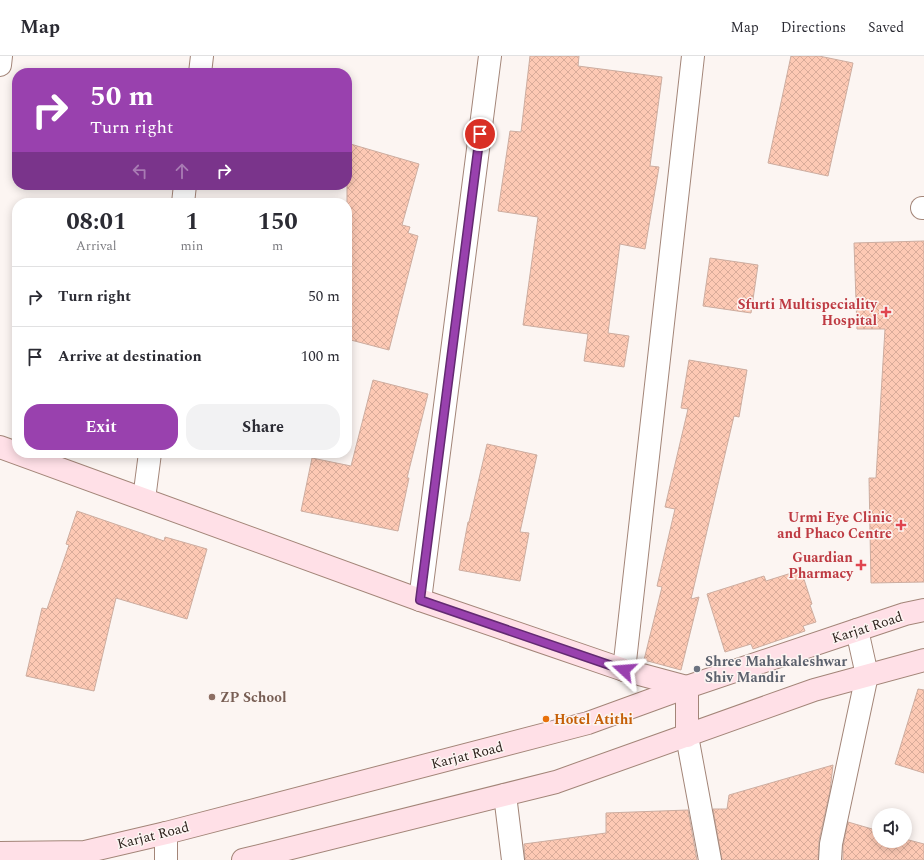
<!DOCTYPE html>
<style>
body{margin:0;font-family:Spectral,serif;background:#f2f2f3;color:#2b2b33;height:100vh;display:flex;flex-direction:column;font-size:15px;white-space:nowrap}
*{box-sizing:border-box;margin:0}
p{font-size:13px;color:#7c7c81}
.icon{flex:none;width:22px;height:22px;fill:none;stroke:currentColor;stroke-width:2;stroke-linecap:round;stroke-linejoin:round}
.map{position:relative;flex:1;overflow:hidden}
.sheet{position:absolute;left:12px;top:142px;width:340px;height:260px;display:flex;flex-direction:column;background:#fff;border-radius:16px;box-shadow:0 2px 10px #0003}
.sheet>*{flex:none}
.guide{position:absolute;left:12px;top:12px;width:340px;height:122px;border-radius:16px;box-shadow:0 2px 10px #0003;background:#9941ae;color:#fff;overflow:hidden}
.controls{position:absolute;left:872px;top:752px;display:grid;gap:8px}
.controls a{display:grid;place-items:center;width:40px;height:40px;border-radius:50%;background:#fff;box-shadow:0 2px 10px #0003;font-size:20px}
.pin{position:absolute;display:grid;place-items:center;width:34px;height:34px;color:#fff;margin:-17px;border:2px solid #fff;border-radius:50%;box-shadow:0 1px 4px #0007}
.me{position:absolute;width:44px;margin:-22px;rotate:289deg;stroke-linejoin:round;filter:drop-shadow(0 0 3px #0008)}
.turn{display:flex;align-items:center;gap:14px;height:84px;padding:0 12px;font-size:18px}
.turn .icon{width:52px;height:52px;stroke-width:2.5}
.turn b{display:block;font-size:28px;line-height:34px}
.lanes{display:flex;align-items:center;height:38px;padding:0 12px;background:#0003;justify-content:center;gap:20px;direction:ltr}
.lanes .off{opacity:.35}
.eta{display:flex;justify-content:space-evenly;align-items:center;height:68px;text-align:center}
.eta b{font-size:24px;font-weight:700;line-height:28px}
.button{display:flex;gap:8px;margin-top:auto;padding:8px 12px}
.button a{flex:1;height:46px;border-radius:16px;background:#9941ae;color:#fff;font-size:16px;font-weight:700;line-height:46px;text-align:center}
.button a+a{background:#f2f2f3;color:#2b2b33}
ul{padding:0;list-style:none}
li{display:flex;align-items:center;gap:12px;height:60px;padding:0 12px;border-top:1px solid #e1e1e2}
li div{flex:1}
li b{display:block;font-size:15px}
li em{font-style:normal}
header{display:flex;align-items:center;gap:24px;box-sizing:border-box;height:56px;padding:0 20px;background:#fff;border-bottom:1px solid #e1e1e2}
header strong{font-size:19px}
nav{display:flex;gap:22px;margin-inline-start:auto;font-size:14px}
.map>svg:first-child{display:block}
.building{fill:url(#building-cross-hatch);stroke:#cdada0}
.lines{fill:none;stroke-linecap:round;stroke-linejoin:round}
.street-casing{stroke:#a38578;stroke-width:24}
.secondary-casing{stroke:#a38578;stroke-width:24}
.street{stroke:#fff;stroke-width:22}
.secondary{stroke:#ffe0e7;stroke-width:22}
.route-casing{stroke:#632a71;stroke-width:10}
.route{stroke:#9941ae;stroke-width:7}
.health-dot{fill:#e0444e;stroke:#fcf5f2;stroke-width:1.5}
.worship-dot{fill:#6b7280;stroke:#fcf5f2;stroke-width:1.5}
.education-dot{fill:#8d6e63;stroke:#fcf5f2;stroke-width:1.5}
.food-dot{fill:#e8710a;stroke:#fcf5f2;stroke-width:1.5}
.labels{text-anchor:middle;stroke-width:3;stroke-linejoin:round;paint-order:stroke}
.health-label{font-size:14px;font-weight:bold;fill:#be3a42;stroke:#fcf5f2;text-anchor:end}
.street-label{font-size:14px;fill:#2d211c;stroke:#fcf5f2}
.worship-label{font-size:14px;font-weight:bold;fill:#5b616d;stroke:#fcf5f2;text-anchor:start}
.education-label{font-size:14px;font-weight:bold;fill:#785e54;stroke:#fcf5f2;text-anchor:start}
.food-label{font-size:14px;font-weight:bold;fill:#c56008;stroke:#fcf5f2;text-anchor:start}
</style>
<header>
<strong>Map</strong>
<nav><a>Map</a><a>Directions</a><a>Saved</a></nav>
</header>
<div class="map">
<svg width="924" height="804" viewBox="0 0 924 804">
<defs>
<pattern id="building-cross-hatch" width="8" height="8" patternUnits="userSpaceOnUse"><rect width="8" height="8" fill="#fdc9b4"/><path d="M0 0l8 8M0 8l8-8" fill="none" stroke="#d9ac9a"/></pattern>
</defs>
<rect width="100%" height="100%" fill="#fcf5f2"/>
<!-- building -->
<g class="building">
<polygon points="530,0 579,0 578,10 662,21 650,110 659,111 645,193 620,188 608,277 629,280 624,311 584,305 588,278 523,269 538,161 498,155 510,75 521,76"/>
<polygon points="791,0 819,0 853,7 828,120 768,107"/>
<polygon points="347,87 419,108 402,169 410,171 408,177 418,180 389,294 347,283"/>
<polygon points="924,185 924,526 871,527 869,422 876,422 885,273 857,273 854,187"/>
<polygon points="710,202 758,209 751,257 703,250"/>
<polygon points="689,304 747,314 739,361 734,360 691,543 699,541 681,614 644,604 662,531 657,530 675,453 665,451 688,353 681,352"/>
<polygon points="373,324 428,338 407,422 409,422 398,475 301,455 312,402 351,410"/>
<polygon points="487,388 537,399 520,476 529,477 520,525 459,514 468,466 469,466"/>
<polygon points="77,455 164,485 165,481 207,493 187,563 116,542 94,635 26,620 42,552 47,553 69,489 66,488"/>
<polygon points="801,514 812,548 810,549 816,566 803,570 805,575 753,593 751,588 725,596 707,538 764,520 766,525"/>
<polygon points="918,633 924,634 924,717 895,708"/>
<polygon points="833,709 830,735 819,785 818,804 722,804 713,753 727,753 729,739"/>
<polygon points="688,754 697,804 525,804 524,788 606,777 606,757"/>
<polygon points="848,766 879,775 879,785 905,785 905,783 924,788 924,804 843,804 843,790"/>
</g>
<g class="lines">
<!-- street casing -->
<g class="street-casing">
<g id="street">
<polyline points="0,9 1,0"/>
<polyline points="200,17 202,0"/>
<polyline points="183,147 185,129"/>
<polyline points="922,152 924,152"/>
<polyline points="144,443 150,397"/>
<polyline points="420,544 490,0"/>
<polyline points="624,614 693,0"/>
<polyline points="687,680 710,804"/>
<polyline points="505,739 513,804"/>
<polyline points="166,777 166,804"/>
<polyline points="830,804 831,788 867,619 857,574"/>
</g>
</g>
<!-- secondary casing -->
<g class="secondary-casing">
<g id="secondary">
<polyline points="0,391 420,544 624,614 687,631 687,680"/>
<polyline points="0,797 85,796 166,777 588,667 687,631 857,574 905,558 924,554"/>
<polyline points="243,804 556,726 814,634 924,604"/>
</g>
</g>
<!-- street -->
<use href="#street" class="street"/>
<!-- secondary -->
<use href="#secondary" class="secondary"/>
</g>
<g class="lines">
<!-- route casing -->
<g class="route-casing">
<polyline id="route" points="480,78 420,544 624,614"/>
</g>
<!-- route -->
<use href="#route" class="route"/>
</g>
<!-- markers -->
<g class="health-dot">
<path d="M884 250h4v4h4v4h-4v4h-4v-4h-4v-4h4z"/>
<path d="M899 463h4v4h4v4h-4v4h-4v-4h-4v-4h4z"/>
<path d="M859 503h4v4h4v4h-4v4h-4v-4h-4v-4h4z"/>
</g>
<circle class="worship-dot" cx="697" cy="613" r="4"/>
<circle class="education-dot" cx="212" cy="641" r="4"/>
<circle class="food-dot" cx="546" cy="663" r="4"/>
<g class="labels">
<!-- health labels -->
<g class="health-label">
<text x="877" y="253">Sfurti Multispeciality<tspan x="877" dy="16">Hospital</tspan></text>
<text x="892" y="466">Urmi Eye Clinic<tspan x="892" dy="16">and Phaco Centre</tspan></text>
<text x="853" y="506">Guardian<tspan x="853" dy="16">Pharmacy</tspan></text>
</g>
<!-- street labels -->
<g class="street-label">
<text transform="translate(867 571) rotate(-18)" y="5">Karjat Road</text>
<text transform="translate(467 699) rotate(-14)" y="5">Karjat Road</text>
<text transform="translate(153 779) rotate(-14)" y="5">Karjat Road</text>
</g>
<!-- worship labels -->
<g class="worship-label">
<text x="705" y="610">Shree Mahakaleshwar<tspan x="705" dy="16">Shiv Mandir</tspan></text>
</g>
<!-- education labels -->
<g class="education-label">
<text x="220" y="646">ZP School</text>
</g>
<!-- food labels -->
<g class="food-label">
<text x="554" y="668">Hotel Atithi</text>
</g>
</g>
</svg>
<div class="controls">
<a><svg class="icon" aria-label="sound" viewBox="0 0 24 24"><path d="M4 9h4l5-4v14l-5-4H4zM17 9q2 3 0 6"/></svg></a>
</div>
<div class="pin" style="left:480px;top:78px;background:#d93025"><svg class="icon" aria-label="arrive" viewBox="0 0 24 24"><path d="M6 21V4h12l-3 4 3 4H6"/></svg></div>
<svg class="me" style="left:624px;top:614px" viewBox="-20 -20 40 40"><path d="M0-17L14 15 0 8-14 15z" fill="#9941ae" stroke="#fff" stroke-width="4"/></svg>
<div class="guide">
<div class="turn"><svg class="icon" aria-label="right" viewBox="0 0 24 24"><path d="M7 20v-9h11M14 6l5 5-5 5"/></svg><div><b>50 m</b>Turn right</div></div>
<div class="lanes"><svg class="icon off" aria-label="left" viewBox="0 0 24 24"><path d="M17 20v-9H6M10 6l-5 5 5 5"/></svg><svg class="icon off" aria-label="ahead" viewBox="0 0 24 24"><path d="M12 20V5M6 11l6-6 6 6"/></svg><svg class="icon" aria-label="right" viewBox="0 0 24 24"><path d="M7 20v-9h11M14 6l5 5-5 5"/></svg></div>
</div>
<section class="sheet">
<div class="eta">
<div><b>08:01</b><p>Arrival</p></div>
<div><b>1</b><p>min</p></div>
<div><b>150</b><p>m</p></div>
</div>
<ul>
<li><svg class="icon" aria-label="right" viewBox="0 0 24 24"><path d="M7 20v-9h11M14 6l5 5-5 5"/></svg><div><b>Turn right</b></div><em>50 m</em></li>
<li><svg class="icon" aria-label="arrive" viewBox="0 0 24 24"><path d="M6 21V4h12l-3 4 3 4H6"/></svg><div><b>Arrive at destination</b></div><em>100 m</em></li>
</ul>
<div class="button"><a>Exit</a><a>Share</a></div>
</section>
</div>
